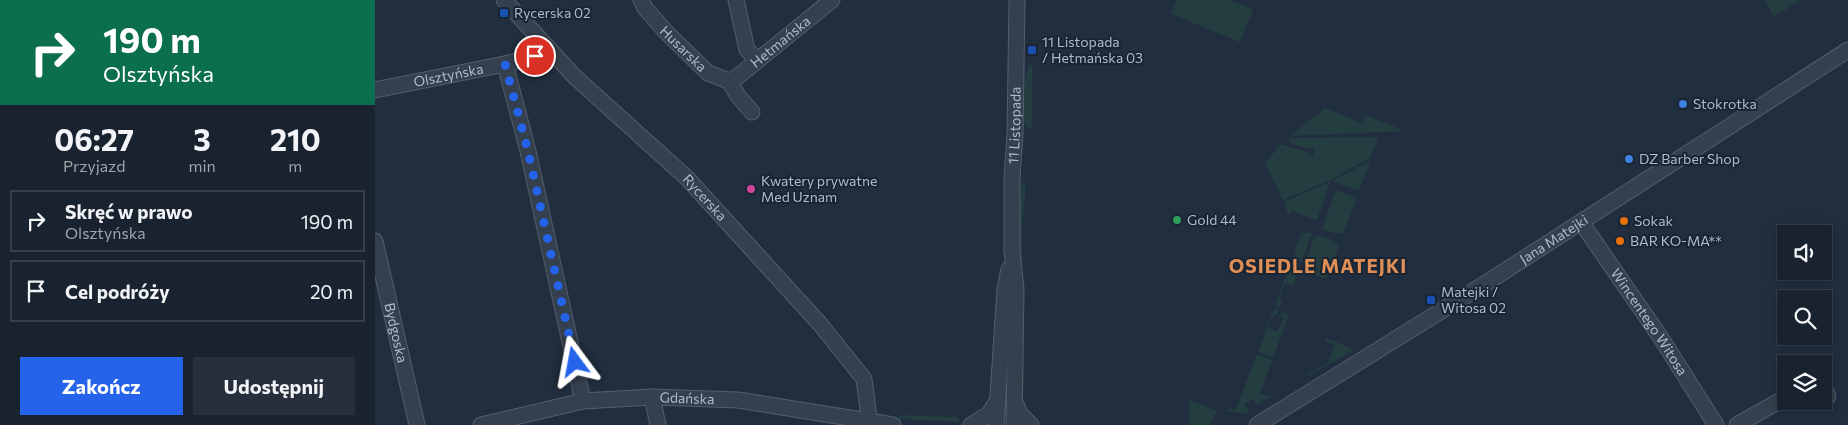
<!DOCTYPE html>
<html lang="pl">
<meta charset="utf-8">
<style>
body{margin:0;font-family:Commissioner,sans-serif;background:#262f3b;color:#f1f3f6;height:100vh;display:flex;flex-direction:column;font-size:19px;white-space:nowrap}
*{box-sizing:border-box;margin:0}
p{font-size:16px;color:#9fa4aa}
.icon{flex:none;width:28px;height:28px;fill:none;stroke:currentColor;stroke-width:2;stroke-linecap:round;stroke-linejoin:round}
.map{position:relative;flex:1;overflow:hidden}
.side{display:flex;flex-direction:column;background:#19222f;width:375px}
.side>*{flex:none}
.hud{background:#0b6e4f;color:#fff;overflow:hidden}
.buttons{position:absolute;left:1402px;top:225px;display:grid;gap:10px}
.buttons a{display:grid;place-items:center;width:55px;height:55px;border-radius:0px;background:#19222f;box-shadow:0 2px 12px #0003,0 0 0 1px #373f4b;font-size:25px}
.pin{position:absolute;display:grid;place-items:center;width:42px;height:42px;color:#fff;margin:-21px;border:2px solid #fff;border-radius:50%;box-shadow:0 1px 5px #0007}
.me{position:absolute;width:55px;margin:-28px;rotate:347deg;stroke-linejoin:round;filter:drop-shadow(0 0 4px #0008)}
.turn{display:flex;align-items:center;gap:18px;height:105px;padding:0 20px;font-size:22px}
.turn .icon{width:65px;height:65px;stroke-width:2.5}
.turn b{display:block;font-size:35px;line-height:42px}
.eta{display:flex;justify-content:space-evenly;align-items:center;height:85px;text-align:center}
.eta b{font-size:30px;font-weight:700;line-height:35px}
.action{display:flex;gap:10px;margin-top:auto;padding:10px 20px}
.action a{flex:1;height:58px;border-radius:0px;background:#2563eb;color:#fff;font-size:20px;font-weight:700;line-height:58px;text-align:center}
.action a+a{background:#262f3b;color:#f1f3f6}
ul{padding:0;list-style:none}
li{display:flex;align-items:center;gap:15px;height:62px;margin:0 10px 8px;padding:0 10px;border:2px solid #373f4b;border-radius:0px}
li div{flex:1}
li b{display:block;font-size:19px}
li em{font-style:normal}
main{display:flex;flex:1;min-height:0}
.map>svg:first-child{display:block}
.green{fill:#233d40}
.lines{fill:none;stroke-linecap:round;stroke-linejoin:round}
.minor-casing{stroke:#535e6c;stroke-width:17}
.minor{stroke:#35404e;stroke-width:15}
.route{stroke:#2563eb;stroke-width:9;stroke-dasharray:0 16.2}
.transit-dot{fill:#1a4fb4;stroke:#1a2533;stroke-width:2}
.shop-dot{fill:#3f7fe0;stroke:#1a2533;stroke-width:2}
.hotel-dot{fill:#d1479c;stroke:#1a2533;stroke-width:2}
.leisure-dot{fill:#2e9e5b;stroke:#1a2533;stroke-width:2}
.food-dot{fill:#e8710a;stroke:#1a2533;stroke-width:2}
.labels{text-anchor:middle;stroke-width:4;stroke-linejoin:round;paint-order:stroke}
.poi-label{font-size:14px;fill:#b0bbca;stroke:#1a2533;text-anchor:start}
.street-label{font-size:14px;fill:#b0bbca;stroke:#1a2533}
.district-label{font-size:19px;font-weight:bold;letter-spacing:1px;fill:#df8e56;stroke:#1a2533}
</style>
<main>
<section class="side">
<div class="hud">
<div class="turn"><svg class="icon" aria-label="right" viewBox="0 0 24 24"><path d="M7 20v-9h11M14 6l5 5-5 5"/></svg><div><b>190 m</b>Olsztyńska</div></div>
</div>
<div class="eta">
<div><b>06:27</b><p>Przyjazd</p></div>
<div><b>3</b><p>min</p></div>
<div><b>210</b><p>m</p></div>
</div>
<ul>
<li><svg class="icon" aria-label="right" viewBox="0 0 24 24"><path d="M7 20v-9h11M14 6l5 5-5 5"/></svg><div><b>Skręć w prawo</b><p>Olsztyńska</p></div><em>190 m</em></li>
<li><svg class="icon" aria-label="arrive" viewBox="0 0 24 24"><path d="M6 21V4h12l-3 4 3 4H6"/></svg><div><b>Cel podróży</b></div><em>20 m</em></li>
</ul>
<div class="action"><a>Zakończ</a><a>Udostępnij</a></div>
</section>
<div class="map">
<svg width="1473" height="425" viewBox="0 0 1473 425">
<rect width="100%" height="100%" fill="#212e3f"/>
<!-- green -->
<g class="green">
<polygon points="801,0 855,0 878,9 865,42 796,14"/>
<polygon points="1389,0 1425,0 1399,17"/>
<path d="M654,65h3v65c-20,-10 -7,-48 -3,-65z"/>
<polygon points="950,108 987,123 991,115 1030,131 915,136"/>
<polygon points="1001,137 1003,140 995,158 955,180 908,200 890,163 906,144 932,152 938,158 939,147 933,149 915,143 914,138"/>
<polygon points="996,160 984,191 957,181"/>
<polygon points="647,181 651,186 647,226 649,386 644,391 643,225"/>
<polygon points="955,182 942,220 917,211 915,215 913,214 909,202"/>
<polygon points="961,190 979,197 981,200 969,232 964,234 947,229"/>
<polygon points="926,233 937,233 926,263 919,254"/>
<polygon points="944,235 961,242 964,245 951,279 934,273 929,266 939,238"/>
<polygon points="918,256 925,265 918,286 910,283 904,300 907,301 905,307 900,305"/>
<polygon points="899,309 904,311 902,315 899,314 893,328 902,332 908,318 905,316 907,312 914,315 898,358 883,352"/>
<polygon points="951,338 974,347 977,351 933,376 932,374 952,364 960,345 950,341"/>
<polygon points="882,354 897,360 885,393 895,397 882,405 878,399 869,404 874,411 870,414 852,411 854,408 861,410"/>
<polygon points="815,400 842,411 835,425 814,425"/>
<polygon points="524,415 582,417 585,422 524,419"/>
</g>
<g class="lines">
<!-- minor casing -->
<g class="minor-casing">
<g id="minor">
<path id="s1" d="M129,0l71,77 112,101 133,146 44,55 6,46"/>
<path id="s2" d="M266,0l4,8 21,24 42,41 21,8 9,15 14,16"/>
<polyline points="361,0 372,50 383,60"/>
<polyline points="130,64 153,151 208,401"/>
<path id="s3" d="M354,81l7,-3 96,-78"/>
<path id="s4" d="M0,90l130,-26 45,-12"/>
<path id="s5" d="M1206,222l80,116 55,87"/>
<path id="s6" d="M0,241l42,184"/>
<polyline points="1449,388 1453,396"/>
<polyline points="277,397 283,425"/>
<polyline points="640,402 645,414 656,425"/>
<path id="s7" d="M106,425l102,-24 69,-4 86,3 155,25"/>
<polyline points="596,425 614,414 622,401"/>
<polyline points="621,425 630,289 634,269"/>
<path id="s8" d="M639,425l2,-136 -4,-39v-73l3,-42 2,-135"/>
<path id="s9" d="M882,425l226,-140 365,-235"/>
<polyline points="1362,425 1411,397"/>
</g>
</g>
<!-- minor -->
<use href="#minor" class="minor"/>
</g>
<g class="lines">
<!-- route -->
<polyline class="route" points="160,56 130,64 153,151 200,362"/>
</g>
<!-- markers -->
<g class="transit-dot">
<rect x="124" y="8" width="10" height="10" rx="2.5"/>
<rect x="652" y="45" width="10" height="10" rx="2.5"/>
<rect x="1051" y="295" width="10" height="10" rx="2.5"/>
</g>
<g class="shop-dot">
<circle cx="1308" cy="104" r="5"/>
<circle cx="1254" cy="159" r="5"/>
</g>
<circle class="hotel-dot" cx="376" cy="189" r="5"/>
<circle class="leisure-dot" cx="802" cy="220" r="5"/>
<g class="food-dot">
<circle cx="1249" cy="221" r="5"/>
<circle cx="1245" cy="241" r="5"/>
</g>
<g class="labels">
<!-- poi labels -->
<g class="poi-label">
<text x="139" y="18">Rycerska 02</text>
<text x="667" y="47">11 Listopada<tspan x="667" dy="16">/ Hetmańska 03</tspan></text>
<text x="1318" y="109">Stokrotka</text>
<text x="1264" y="164">DZ Barber Shop</text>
<text x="386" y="186">Kwatery prywatne<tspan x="386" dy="16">Med Uznam</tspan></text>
<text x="812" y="225">Gold 44</text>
<text x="1259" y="226">Sokak</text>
<text x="1255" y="246">BAR KO-MA**</text>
<text x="1066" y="297">Matejki /<tspan x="1066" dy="16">Witosa 02</tspan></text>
</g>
<!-- street labels -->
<g class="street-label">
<text dy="5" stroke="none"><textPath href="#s3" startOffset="65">Hetmańska</textPath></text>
<text dy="5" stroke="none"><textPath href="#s2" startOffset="65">Husarska</textPath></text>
<text dy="5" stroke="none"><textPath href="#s4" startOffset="75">Olsztyńska</textPath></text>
<text dy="5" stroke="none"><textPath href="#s8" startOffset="300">11 Listopada</textPath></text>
<text dy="5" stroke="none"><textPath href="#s1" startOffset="282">Rycerska</textPath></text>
<text dy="5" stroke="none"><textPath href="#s9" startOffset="350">Jana Matejki</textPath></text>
<text dy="5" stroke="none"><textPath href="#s5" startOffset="121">Wincentego Witosa</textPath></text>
<text dy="5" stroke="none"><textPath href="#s6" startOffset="94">Bydgoska</textPath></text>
<text dy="5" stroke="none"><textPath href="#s7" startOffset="209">Gdańska</textPath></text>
</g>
<!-- district labels -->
<g class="district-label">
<text x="943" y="273">OSIEDLE MATEJKI</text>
</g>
</g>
</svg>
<div class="buttons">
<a><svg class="icon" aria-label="sound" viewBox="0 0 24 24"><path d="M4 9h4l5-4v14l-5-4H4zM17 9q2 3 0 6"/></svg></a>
<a><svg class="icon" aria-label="search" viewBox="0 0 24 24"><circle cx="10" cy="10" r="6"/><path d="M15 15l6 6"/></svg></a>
<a><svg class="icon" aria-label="layers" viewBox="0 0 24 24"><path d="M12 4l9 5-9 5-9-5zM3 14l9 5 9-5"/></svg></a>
</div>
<div class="pin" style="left:160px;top:56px;background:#d93025"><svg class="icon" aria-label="arrive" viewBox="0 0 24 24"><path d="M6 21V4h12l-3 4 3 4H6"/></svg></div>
<svg class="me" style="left:200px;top:362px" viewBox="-20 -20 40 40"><path d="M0-17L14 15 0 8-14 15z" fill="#2563eb" stroke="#fff" stroke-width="4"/></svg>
</div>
</main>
